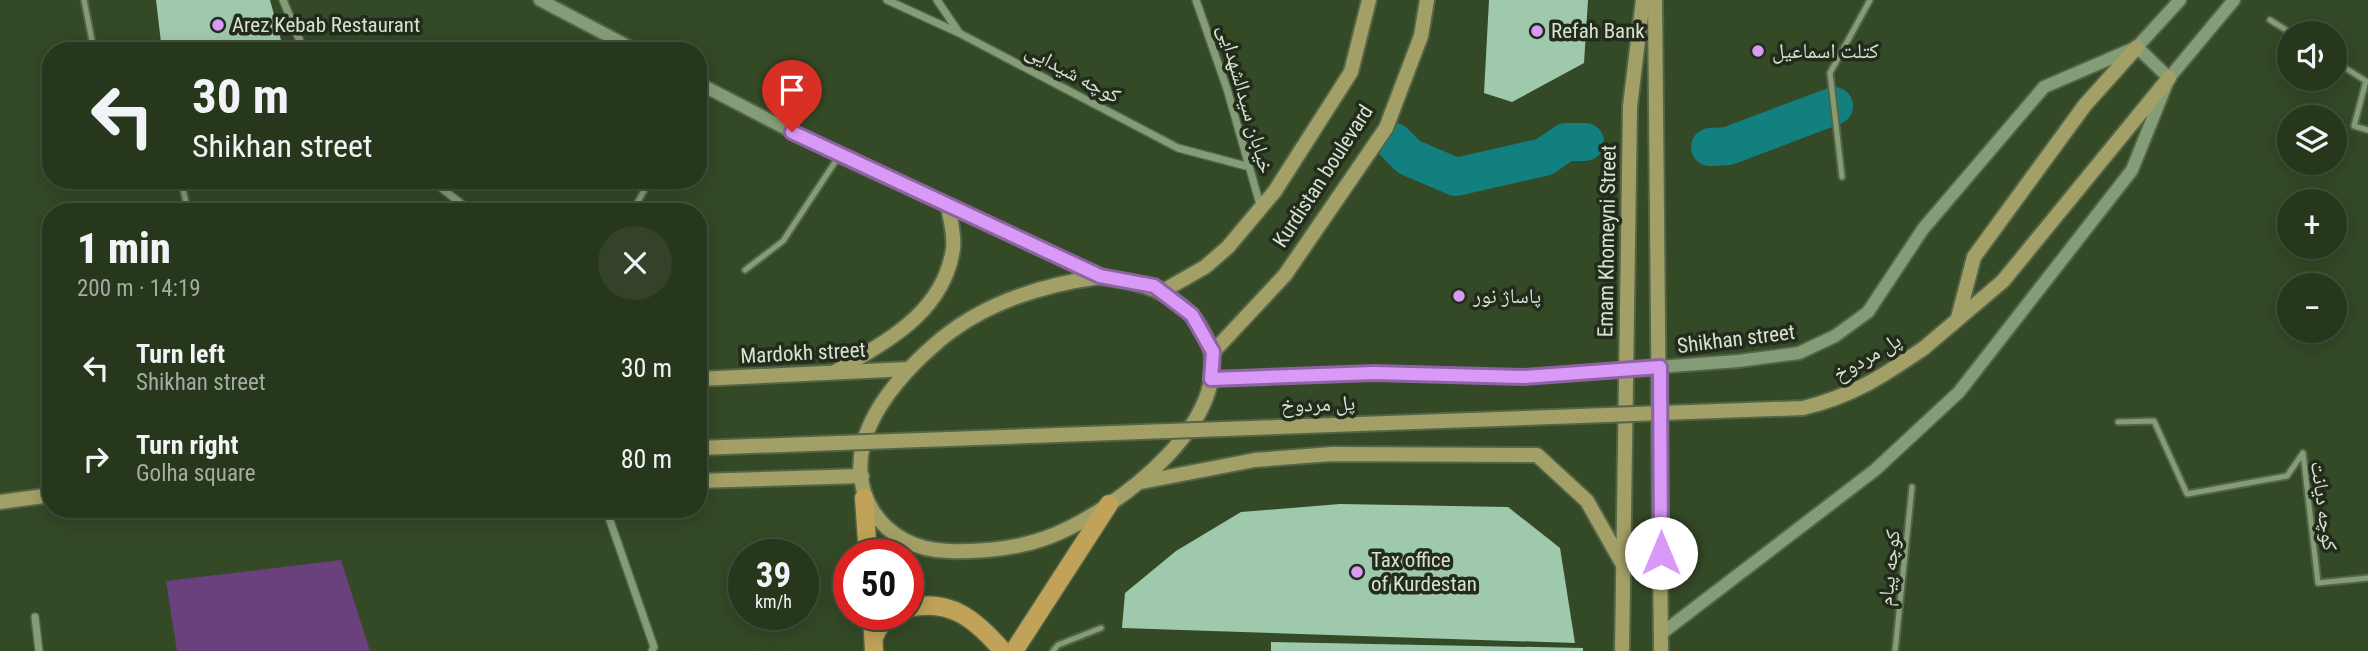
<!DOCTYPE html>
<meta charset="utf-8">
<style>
body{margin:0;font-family:"Roboto Condensed","Noto Naskh Arabic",sans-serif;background:#334229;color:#f1f3f6;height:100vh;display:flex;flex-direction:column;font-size:26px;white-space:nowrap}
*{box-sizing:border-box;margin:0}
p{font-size:23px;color:#a4aca3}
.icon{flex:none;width:38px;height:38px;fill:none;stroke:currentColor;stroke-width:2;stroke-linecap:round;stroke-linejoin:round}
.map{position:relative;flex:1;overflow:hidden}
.drawer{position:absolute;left:42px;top:203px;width:665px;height:315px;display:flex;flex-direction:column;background:#27371c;border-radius:28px;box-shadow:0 4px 18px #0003,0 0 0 2px #43513b}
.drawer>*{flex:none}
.top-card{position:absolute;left:42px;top:42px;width:665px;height:147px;border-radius:28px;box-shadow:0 4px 18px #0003,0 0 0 2px #43513b;background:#27371c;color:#f1f3f6;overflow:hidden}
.buttons{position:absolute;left:2277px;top:21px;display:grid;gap:14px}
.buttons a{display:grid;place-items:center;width:70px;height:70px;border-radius:50%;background:#27371c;box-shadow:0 4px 18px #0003,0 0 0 2px #43513b;font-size:35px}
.speed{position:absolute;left:728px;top:539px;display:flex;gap:14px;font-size:35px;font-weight:700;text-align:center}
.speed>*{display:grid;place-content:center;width:91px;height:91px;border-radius:50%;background:#27371c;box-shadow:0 4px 18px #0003,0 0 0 2px #43513b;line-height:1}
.speed small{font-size:18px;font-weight:400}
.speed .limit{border:10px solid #d22;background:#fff;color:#111}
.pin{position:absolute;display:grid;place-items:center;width:60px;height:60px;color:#fff;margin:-72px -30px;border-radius:50% 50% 50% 0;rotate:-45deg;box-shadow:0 0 7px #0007}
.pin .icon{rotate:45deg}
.me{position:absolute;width:77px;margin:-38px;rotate:0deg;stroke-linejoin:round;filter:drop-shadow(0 0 5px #0008)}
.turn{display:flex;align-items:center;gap:24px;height:147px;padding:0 35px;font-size:32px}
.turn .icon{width:91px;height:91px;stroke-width:2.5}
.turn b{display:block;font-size:49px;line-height:60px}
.round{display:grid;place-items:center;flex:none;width:74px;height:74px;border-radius:37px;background:#334229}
.overview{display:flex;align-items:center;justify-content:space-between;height:119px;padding:0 35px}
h1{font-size:42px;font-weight:800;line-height:52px}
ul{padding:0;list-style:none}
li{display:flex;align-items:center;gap:21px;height:91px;padding:0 35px}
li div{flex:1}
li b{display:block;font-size:26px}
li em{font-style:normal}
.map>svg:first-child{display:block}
.green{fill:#6a417d}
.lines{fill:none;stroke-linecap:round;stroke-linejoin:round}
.canal{stroke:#12807f;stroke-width:38}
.building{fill:#9fc9ac}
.service-casing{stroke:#536447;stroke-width:9}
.minor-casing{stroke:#536447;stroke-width:10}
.tertiary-casing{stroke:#536447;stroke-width:16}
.secondary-casing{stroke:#536447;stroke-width:18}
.primary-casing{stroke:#536447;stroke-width:21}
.service{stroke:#859d77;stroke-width:5}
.minor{stroke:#859d77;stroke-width:7}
.tertiary{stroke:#859d77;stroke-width:12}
.secondary{stroke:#a3a067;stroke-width:14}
.primary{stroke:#c0a358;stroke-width:18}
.secondary-bridge-casing{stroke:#536447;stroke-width:18;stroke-linecap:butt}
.secondary-bridge{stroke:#a3a067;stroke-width:14}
.route-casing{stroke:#8d64a1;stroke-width:18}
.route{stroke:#d99af7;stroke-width:12}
.poi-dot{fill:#d99af7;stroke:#222b1c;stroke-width:2.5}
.labels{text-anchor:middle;stroke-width:7;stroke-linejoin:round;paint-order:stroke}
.poi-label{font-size:21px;fill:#d6e3cf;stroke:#222b1c;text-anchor:start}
.street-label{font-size:21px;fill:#d6e3cf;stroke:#222b1c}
</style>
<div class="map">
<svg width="2368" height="651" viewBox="0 0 2368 651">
<rect width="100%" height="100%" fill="#344926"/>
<!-- green -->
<polygon class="green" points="341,560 370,651 177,651 166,581"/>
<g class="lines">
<!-- canal -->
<g class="canal">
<polyline points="1394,142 1409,157 1456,177 1544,157 1566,142 1585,142"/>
<polyline points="1710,147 1728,146 1834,106"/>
</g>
</g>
<!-- building -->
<g class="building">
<polygon points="156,0 270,0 284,51 162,51"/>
<polygon points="1489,0 1588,0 1584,63 1512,102 1484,93"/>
<polygon points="1340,504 1508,507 1560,548 1575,643 1122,628 1125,593 1176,551 1241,512"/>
<polygon points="1271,642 1583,648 1583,651 1271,651"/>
</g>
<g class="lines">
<!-- service casing -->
<g class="service-casing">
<g id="service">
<polyline points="84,0 94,51"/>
<polyline points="2270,20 2291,33"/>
<polyline points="2334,61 2366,81 2354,126 2368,130"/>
<polyline points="1842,177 1830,73 1870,0"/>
<polyline points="181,180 188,212"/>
<polyline points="632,212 650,180"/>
<polyline points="745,270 783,241 839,156"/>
<polyline points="2118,422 2154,421 2187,494 2287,476 2303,453 2318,583 2368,578"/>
<polyline points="1053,651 1058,645 1101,628"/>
<polyline points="1895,651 1912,487"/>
</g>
</g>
<!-- minor casing -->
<g class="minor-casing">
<g id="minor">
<polyline points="283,0 304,51"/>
<polyline points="887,0 959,33 1178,148 1246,166"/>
<polyline points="937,0 958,31"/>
<polyline points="1196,0 1227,89 1261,208"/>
<polyline points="431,180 472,212"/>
<polyline points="606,509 654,647 652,651"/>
<polyline points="35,617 39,651"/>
</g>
</g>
<!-- tertiary casing -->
<g class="tertiary-casing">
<g id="tertiary">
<polyline points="540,0 637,51"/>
<polyline points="2137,47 2169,78"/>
<polyline points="698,83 839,156 1100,277"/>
<polyline points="1211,379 1374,373 1523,377 1738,361 1799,353 1835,336 1868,312 1923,229 2044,87 2137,47 2180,0"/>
<polyline points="1662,633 1875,470 1959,392 2132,170 2169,78 2234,0"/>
</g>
</g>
<!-- secondary casing -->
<g class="secondary-casing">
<g id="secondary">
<polyline points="1655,0 1661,651"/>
<path d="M1100,277c40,5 76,14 100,49 55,84 -89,190 -157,213 -30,10 -63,13 -94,12 -69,-1 -108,-64 -79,-126 12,-28 39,-58 62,-78 46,-42 108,-62 168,-70z"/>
<polyline points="1161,292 1205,267 1228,247 1275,191 1351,72 1369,0"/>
<polyline points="1958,318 1974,257 2085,105 2137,47"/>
<polyline points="1924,348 2003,281 2169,78"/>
<polyline points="1213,352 1285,275 1386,128 1421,36 1427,0"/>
<path d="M835,372c51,-31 108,-58 118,-123 2,-13 -3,-30 -5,-43"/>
<polyline points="698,379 909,369"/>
<polyline points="698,481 862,476"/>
<polyline points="1141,482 1255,460 1332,454 1537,455 1587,501 1622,563"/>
<polyline points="0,502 51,495"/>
<polyline points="1622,651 1630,106 1643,0"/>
</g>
</g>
<!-- primary casing -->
<g class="primary-casing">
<g id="primary">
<polyline points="864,498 868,555"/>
<path d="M908,608c43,-10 68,12 95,43"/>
<polyline points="872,614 874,651"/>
<polyline points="874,637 882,621 893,614"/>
<polyline points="1014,651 1109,504"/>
</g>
</g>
<!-- service -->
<use href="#service" class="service"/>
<!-- minor -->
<use href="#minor" class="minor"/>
<!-- tertiary -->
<use href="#tertiary" class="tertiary"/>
<!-- secondary -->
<use href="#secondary" class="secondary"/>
<!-- primary -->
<use href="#primary" class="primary"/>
<!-- secondary-bridge casing -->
<g class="secondary-bridge-casing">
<path id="secondary-bridge" d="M698,448l1105,-40c50,-12 80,-32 121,-60"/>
</g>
<!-- secondary-bridge -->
<use href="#secondary-bridge" class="secondary-bridge"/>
</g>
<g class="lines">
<!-- route casing -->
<g class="route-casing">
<polyline id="route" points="792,132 1100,276 1154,286 1192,315 1213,352 1211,379 1374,373 1523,377 1660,367 1661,553"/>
</g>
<!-- route -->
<use href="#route" class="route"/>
</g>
<!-- markers -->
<g class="poi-dot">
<circle cx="218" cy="25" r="7"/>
<circle cx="1537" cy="31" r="7"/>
<circle cx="1758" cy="51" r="7"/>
<circle cx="1459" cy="296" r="7"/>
<circle cx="1357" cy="572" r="7"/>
</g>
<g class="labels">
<!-- poi labels -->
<g class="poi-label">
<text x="232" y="32">Arez Kebab Restaurant</text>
<text x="1551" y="38">Refah Bank</text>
<text x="1772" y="58">کتلت اسماعیل</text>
<text x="1473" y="303">پاساژ نور</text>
<text x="1371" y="567">Tax office<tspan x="1371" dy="24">of Kurdestan</tspan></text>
</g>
<!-- street labels -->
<g class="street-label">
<text transform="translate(1073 73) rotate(28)" y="7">کوچه شیدایی</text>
<text transform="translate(1246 99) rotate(74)" y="7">خیابان سیدالشهدایی</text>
<text transform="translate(1323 176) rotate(-57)" y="7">Kurdistan boulevard</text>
<text transform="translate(1607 241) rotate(-89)" y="7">Emam Khomeyni Street</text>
<text transform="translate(1736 339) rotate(-7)" y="7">Shikhan street</text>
<text transform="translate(803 353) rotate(-3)" y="7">Mardokh street</text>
<text transform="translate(1867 357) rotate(-30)" y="7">پل مردوخ</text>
<text transform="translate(1318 404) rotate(-2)" y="7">پل مردوخ</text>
<text transform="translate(2324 506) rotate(82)" y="7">کوچه دیانت</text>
<text transform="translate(1889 568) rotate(-84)" y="7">کوچه پیام</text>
</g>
</g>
</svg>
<div class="buttons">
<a><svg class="icon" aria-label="sound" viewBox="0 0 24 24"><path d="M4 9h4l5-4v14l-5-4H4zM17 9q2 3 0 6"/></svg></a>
<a><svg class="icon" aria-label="layers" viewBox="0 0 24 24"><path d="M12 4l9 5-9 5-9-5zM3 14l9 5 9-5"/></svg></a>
<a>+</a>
<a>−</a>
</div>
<div class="speed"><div>39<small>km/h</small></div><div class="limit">50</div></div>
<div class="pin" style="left:792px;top:132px;background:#d93025"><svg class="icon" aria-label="arrive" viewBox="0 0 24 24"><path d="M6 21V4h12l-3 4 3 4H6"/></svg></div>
<svg class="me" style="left:1661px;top:553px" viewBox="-20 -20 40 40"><circle r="19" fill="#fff"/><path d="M0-13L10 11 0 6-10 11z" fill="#d99af7"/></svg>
<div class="top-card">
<div class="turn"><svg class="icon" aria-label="left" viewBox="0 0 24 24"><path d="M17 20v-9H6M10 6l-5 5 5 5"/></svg><div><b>30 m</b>Shikhan street</div></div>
</div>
<section class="drawer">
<div class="overview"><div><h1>1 min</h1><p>200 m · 14:19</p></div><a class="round"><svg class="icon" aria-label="close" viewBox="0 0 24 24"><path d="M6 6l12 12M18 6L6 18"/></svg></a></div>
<ul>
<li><svg class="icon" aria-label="left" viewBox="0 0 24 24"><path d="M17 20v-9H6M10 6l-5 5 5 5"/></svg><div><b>Turn left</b><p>Shikhan street</p></div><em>30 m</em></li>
<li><svg class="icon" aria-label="right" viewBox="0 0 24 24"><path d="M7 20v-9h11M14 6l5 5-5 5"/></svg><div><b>Turn right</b><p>Golha square</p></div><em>80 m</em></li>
</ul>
</section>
</div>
